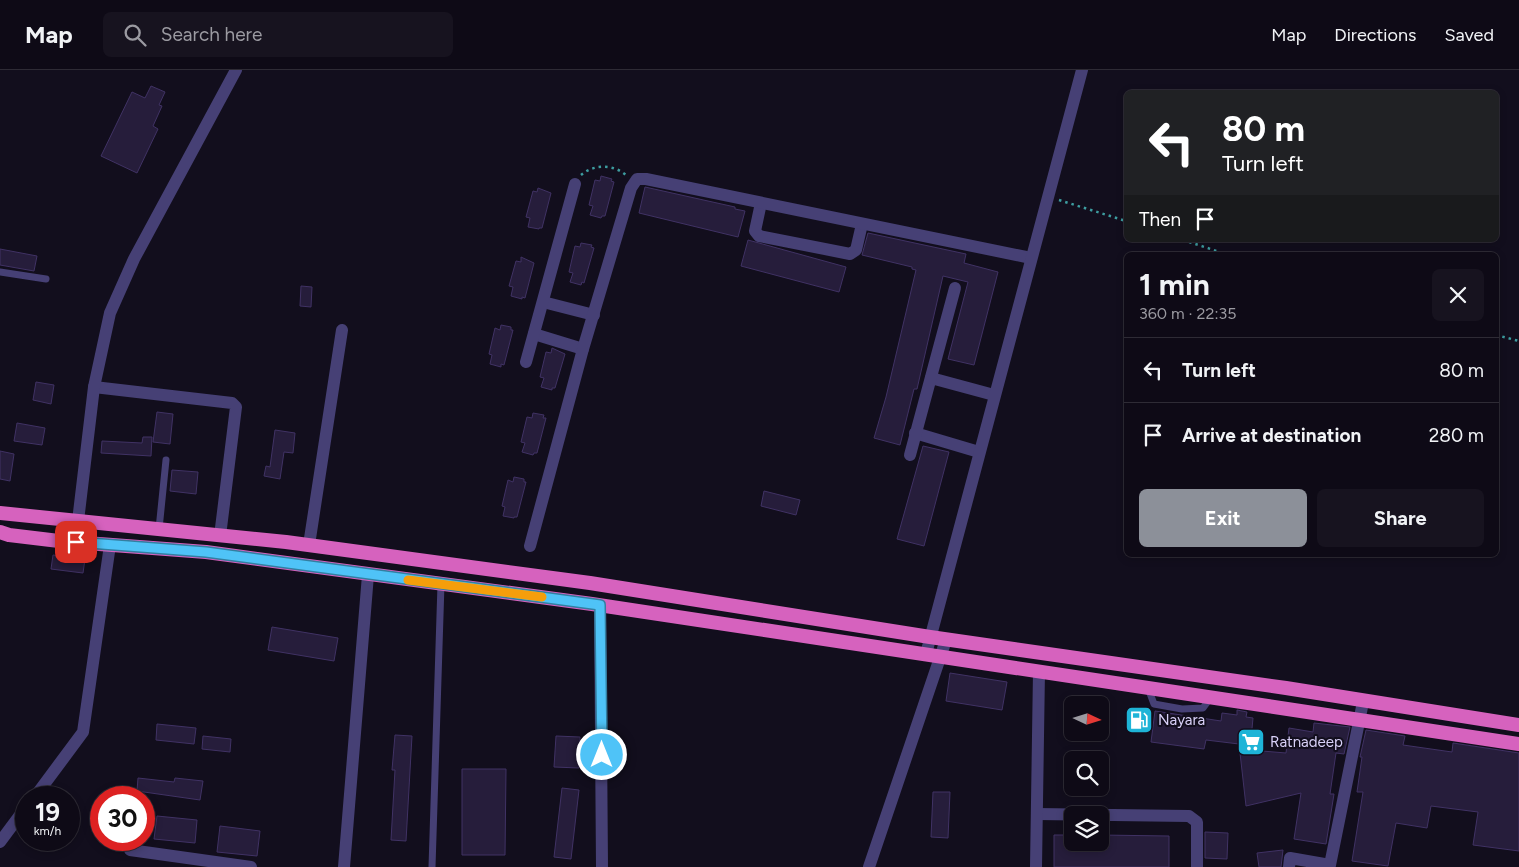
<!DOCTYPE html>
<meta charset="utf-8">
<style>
body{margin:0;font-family:Figtree,sans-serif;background:#17131f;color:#f1f3f6;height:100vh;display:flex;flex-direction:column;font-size:19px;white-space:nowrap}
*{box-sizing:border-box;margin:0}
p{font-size:16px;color:#9b9aa1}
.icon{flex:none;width:28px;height:28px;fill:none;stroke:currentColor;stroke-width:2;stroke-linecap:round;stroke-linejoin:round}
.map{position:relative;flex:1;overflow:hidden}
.sheet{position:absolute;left:1124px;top:182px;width:375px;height:305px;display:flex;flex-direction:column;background:#0e0a16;border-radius:8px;box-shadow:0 2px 8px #0003,0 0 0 1px #2e2b35}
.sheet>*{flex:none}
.banner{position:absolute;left:1124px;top:20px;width:375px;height:152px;border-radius:8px;box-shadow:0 2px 8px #0003,0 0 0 1px #2e2b35;background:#202124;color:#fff;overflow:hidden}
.needle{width:32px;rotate:94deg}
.tools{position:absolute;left:1064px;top:626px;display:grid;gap:10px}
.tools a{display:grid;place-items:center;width:45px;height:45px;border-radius:8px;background:#0e0a16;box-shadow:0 2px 8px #0003,0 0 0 1px #2e2b35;font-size:25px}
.speed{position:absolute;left:15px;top:716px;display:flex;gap:10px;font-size:25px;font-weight:700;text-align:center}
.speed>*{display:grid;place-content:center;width:65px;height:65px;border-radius:50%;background:#0e0a16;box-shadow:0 2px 8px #0003,0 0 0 1px #2e2b35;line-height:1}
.speed small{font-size:12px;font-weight:400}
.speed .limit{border:8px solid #d22;background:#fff;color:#111}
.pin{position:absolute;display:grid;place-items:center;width:42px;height:42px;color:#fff;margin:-21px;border-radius:10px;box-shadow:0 2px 8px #0006}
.me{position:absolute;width:55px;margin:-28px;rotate:0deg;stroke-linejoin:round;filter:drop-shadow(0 0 4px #0008)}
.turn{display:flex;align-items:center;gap:18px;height:105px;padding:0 15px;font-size:22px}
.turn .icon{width:65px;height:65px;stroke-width:2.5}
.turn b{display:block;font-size:35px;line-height:42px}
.then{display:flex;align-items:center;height:48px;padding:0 15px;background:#0003;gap:10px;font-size:19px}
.round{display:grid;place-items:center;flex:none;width:52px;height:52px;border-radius:8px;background:#17131f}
.summary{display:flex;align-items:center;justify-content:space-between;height:85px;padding:0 15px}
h1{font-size:30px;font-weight:700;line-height:38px}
.cta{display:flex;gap:10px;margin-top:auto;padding:10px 15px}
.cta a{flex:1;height:58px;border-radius:8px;background:#8c9099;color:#fff;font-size:20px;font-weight:700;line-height:58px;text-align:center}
.cta a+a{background:#17131f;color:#f1f3f6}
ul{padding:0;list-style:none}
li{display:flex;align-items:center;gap:15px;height:65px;padding:0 15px;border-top:1px solid #2e2b35}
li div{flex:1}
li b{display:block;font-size:19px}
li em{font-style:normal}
header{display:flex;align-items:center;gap:30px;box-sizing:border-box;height:70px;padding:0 25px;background:#0e0a16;border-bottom:1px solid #2e2b35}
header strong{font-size:24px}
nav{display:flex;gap:28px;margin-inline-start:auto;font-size:18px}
.search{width:350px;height:45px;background:#17131f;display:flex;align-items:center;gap:12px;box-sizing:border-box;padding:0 18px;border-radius:8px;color:#9b9aa1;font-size:19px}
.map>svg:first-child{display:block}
.building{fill:#261d3b;stroke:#403264}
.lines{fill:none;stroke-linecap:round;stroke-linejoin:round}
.path{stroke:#3d9da0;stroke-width:2.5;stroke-dasharray:2.5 4;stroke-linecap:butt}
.service{stroke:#464075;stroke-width:7}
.minor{stroke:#464075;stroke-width:12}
.trunk{stroke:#d662be;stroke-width:14}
.route-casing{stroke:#337fa1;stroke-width:12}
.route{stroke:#4fc3f7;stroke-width:9}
.slow{stroke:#f59e0b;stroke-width:9}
.labels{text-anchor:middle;stroke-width:4;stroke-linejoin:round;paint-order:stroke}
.poi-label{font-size:15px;fill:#d9d1f8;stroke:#120e1d;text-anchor:start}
</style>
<header>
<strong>Map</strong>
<div class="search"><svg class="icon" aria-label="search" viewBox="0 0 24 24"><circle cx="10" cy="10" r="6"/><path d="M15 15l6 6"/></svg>Search here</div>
<nav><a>Map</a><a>Directions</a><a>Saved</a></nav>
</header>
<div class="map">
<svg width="1519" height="797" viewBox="0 0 1519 797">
<rect width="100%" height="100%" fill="#120e1d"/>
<!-- building -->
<g class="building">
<polygon points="151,16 165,22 159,35 162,36 153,56 158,59 137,103 101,86 132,22 145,28"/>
<polygon points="601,106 612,109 611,111 614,112 605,146 602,146 601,148 590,145 593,136 589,135 595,110 600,111"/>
<polygon points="645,117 735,137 735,139 745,141 738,167 639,143"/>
<polygon points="538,118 551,123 542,158 539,158 539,159 528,157 530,148 526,147 533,121 537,122"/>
<polygon points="868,163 966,184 964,193 998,202 974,295 948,289 968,212 943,206 917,319 914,319 900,375 874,368 886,327 916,200 912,199 912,197 862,185"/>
<polygon points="748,170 846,197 839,222 741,196"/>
<polygon points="581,173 592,175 591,177 594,178 584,213 582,212 581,215 570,212 573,203 569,202 575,176 580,177"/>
<polygon points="0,179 37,186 34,201 0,195"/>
<polygon points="521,187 534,193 525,228 522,227 522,229 511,226 513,217 509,216 516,191 521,192"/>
<polygon points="301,216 312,217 311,237 300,236"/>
<polygon points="501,255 511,257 511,260 513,260 504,295 501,294 501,297 490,294 492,285 489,284 495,258 500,260"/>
<polygon points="552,278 565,284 555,318 552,318 552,320 541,317 544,308 540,307 546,282 551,283"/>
<polygon points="36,312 54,315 51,334 33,330"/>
<polygon points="157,342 173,344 170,374 153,372"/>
<polygon points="533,343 544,345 543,348 546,348 537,383 534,383 533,385 522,382 525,373 521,372 527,347 532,348"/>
<polygon points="17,353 45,358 42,375 14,371"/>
<polygon points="275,360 295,363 293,383 284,382 280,409 264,406 266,396 270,397"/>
<polygon points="143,367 152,367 151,386 101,383 102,371 142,373"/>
<polygon points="923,376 949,382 924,476 897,469"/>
<polygon points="0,381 14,384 10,411 0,409"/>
<polygon points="172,400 198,402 196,424 170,421"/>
<polygon points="514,407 524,409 524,412 526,412 517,447 514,447 514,448 503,446 505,437 502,436 508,410 513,412"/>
<polygon points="764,421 800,430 796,445 761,436"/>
<polygon points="53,485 85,489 83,503 51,499"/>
<polygon points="272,557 338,568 334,591 268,580"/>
<polygon points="950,603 1007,612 1002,640 946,631"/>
<polygon points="1237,640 1247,642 1246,647 1253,648 1250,680 1286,683 1289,658 1313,662 1314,653 1350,657 1344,684 1336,683 1330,724 1334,724 1326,774 1294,769 1301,723 1246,736 1239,674 1206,670 1204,679 1151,672 1155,641 1221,651 1222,643 1237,645"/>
<polygon points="157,654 196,658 194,674 156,670"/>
<polygon points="1366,660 1405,666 1403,675 1452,682 1453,673 1519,683 1519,781 1473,775 1478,742 1431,736 1427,758 1396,753 1388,796 1352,791 1363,722 1357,722 1362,687 1360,687"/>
<polygon points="395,665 412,666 406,771 391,770 395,700 392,700"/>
<polygon points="203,666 231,669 230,682 202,679"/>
<polygon points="556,666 580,667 579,698 554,697"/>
<polygon points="462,699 506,699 505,785 462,785"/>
<polygon points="138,708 174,712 175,708 203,711 200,730 137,721"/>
<polygon points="562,718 579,720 571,789 554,787"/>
<polygon points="933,722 950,722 948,768 931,767"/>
<polygon points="157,746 197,750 195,773 154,769"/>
<polygon points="220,756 260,761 257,786 217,782"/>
<polygon points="1205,762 1228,763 1227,789 1205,788"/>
<polygon points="1054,765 1072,765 1072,772 1100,772 1100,765 1169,766 1169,797 1054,797"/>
<polygon points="1283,780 1281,797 1259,797 1257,783"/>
</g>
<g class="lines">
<!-- path -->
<g class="path">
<path d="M581,105c13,-11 32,-11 45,0"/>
<polyline points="1059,130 1126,151"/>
<polyline points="1183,170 1229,185"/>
<polyline points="1496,265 1519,271"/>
</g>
<!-- service -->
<g class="service">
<polyline points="0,202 46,209"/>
<polyline points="159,459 166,390"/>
<polyline points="1148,618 1154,634 1182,639 1203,638 1211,627"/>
<polyline points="432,797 441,514"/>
</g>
<!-- minor -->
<g class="minor">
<polyline points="761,133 755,161 759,166 850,184 856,180 862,154"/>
<polyline points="543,232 594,245"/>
<polyline points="534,264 583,279"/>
<polyline points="526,292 575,114"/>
<polyline points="931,308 994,325"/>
<polyline points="94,317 232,333 236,337 220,466"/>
<polyline points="915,363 979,382"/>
<polyline points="910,385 955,218"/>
<polyline points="78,451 94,317 110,243 134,189 236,0"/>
<polyline points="309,475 342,260"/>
<polyline points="530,476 583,279 631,118 637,109 646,109 1031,188"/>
<polyline points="600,535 602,797"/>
<polyline points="926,584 1082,0"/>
<polyline points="34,728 83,662 110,475"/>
<polyline points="1037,744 1189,746 1197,752 1197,797"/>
<polyline points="0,772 26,737"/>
<polyline points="130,780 251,797"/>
<polyline points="344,797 368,505"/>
<polyline points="869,797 946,570"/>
<polyline points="1036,797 1039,601"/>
<polyline points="1289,797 1290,788 1330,795 1363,632"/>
</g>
<!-- trunk -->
<g class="trunk">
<polyline points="0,443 286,472 590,513 930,567 1286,618 1519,655"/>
<polyline points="0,462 9,465 59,471 206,482 592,534 1519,674"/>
</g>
</g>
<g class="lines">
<!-- route casing -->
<g class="route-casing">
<polyline id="route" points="76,472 206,482 600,535 602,685"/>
</g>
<!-- route -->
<use href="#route" class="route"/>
<!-- slow -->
<polyline class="slow" points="408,510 542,527"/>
</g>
<!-- icons -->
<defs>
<g id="fuel-square" transform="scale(1.4375)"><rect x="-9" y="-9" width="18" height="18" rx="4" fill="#1eb4d7" stroke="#120e1d"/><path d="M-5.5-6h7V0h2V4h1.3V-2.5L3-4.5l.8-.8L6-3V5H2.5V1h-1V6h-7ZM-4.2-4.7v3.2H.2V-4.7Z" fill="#fff"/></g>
<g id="supermarket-square" transform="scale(1.4375)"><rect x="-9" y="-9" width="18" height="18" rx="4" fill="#1eb4d7" stroke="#120e1d"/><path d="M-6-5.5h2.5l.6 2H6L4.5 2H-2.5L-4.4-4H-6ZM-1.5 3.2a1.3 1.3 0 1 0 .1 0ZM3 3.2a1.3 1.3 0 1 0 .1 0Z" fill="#fff"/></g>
</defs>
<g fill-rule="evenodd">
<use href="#fuel-square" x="1139" y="650"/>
<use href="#supermarket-square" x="1251" y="672"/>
</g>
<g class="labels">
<!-- poi labels -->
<g class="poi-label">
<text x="1158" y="655">Nayara</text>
<text x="1270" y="677">Ratnadeep</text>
</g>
</g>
</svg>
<div class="tools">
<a><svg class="needle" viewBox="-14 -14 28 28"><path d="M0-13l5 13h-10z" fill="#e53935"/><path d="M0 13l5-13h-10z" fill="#9b9aa1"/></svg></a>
<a><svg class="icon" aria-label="search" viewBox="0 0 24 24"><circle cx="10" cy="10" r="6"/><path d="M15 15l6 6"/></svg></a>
<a><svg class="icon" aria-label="layers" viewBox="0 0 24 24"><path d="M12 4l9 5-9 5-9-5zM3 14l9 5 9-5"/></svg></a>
</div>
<div class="speed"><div>19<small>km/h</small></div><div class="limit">30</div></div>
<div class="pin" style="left:76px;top:472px;background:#d93025"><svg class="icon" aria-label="arrive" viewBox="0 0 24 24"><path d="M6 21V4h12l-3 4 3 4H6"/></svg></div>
<svg class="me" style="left:602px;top:685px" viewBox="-20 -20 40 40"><circle r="17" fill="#4fc3f7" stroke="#fff" stroke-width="3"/><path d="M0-11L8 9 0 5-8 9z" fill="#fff"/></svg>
<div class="banner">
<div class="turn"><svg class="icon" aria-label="left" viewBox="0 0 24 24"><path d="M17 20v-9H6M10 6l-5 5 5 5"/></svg><div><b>80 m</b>Turn left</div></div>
<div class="then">Then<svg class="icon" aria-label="arrive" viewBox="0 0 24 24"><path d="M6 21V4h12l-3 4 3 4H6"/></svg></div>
</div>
<section class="sheet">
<div class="summary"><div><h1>1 min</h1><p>360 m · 22:35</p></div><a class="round"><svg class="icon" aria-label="close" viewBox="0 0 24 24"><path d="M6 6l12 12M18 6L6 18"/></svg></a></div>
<ul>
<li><svg class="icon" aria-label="left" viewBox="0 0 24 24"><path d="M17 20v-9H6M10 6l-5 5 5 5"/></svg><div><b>Turn left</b></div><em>80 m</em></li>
<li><svg class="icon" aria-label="arrive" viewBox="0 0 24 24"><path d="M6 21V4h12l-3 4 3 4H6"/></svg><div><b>Arrive at destination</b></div><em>280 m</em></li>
</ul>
<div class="cta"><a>Exit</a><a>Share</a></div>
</section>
</div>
